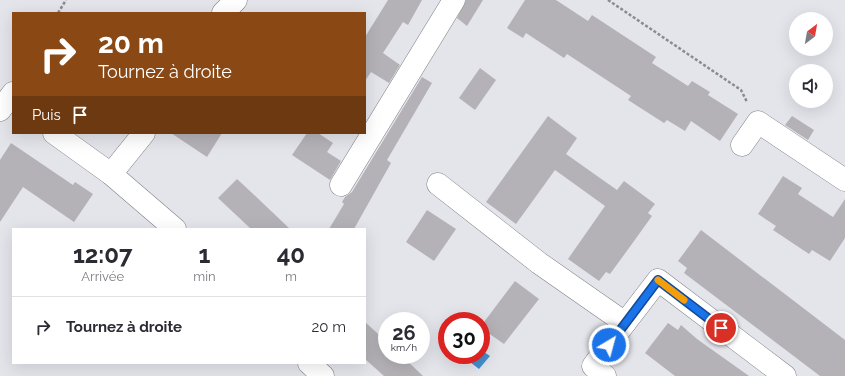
<!DOCTYPE html>
<html lang="fr">
<meta charset="utf-8">
<style>
body{margin:0;font-family:Raleway,sans-serif;background:#f7f7f7;color:#2b2b33;height:100vh;display:flex;flex-direction:column;font-size:15px;white-space:nowrap}
*{box-sizing:border-box;margin:0}
p{font-size:13px;color:#7c7c81}
.icon{flex:none;width:22px;height:22px;fill:none;stroke:currentColor;stroke-width:2;stroke-linecap:round;stroke-linejoin:round}
.map{position:relative;flex:1;overflow:hidden}
.side{position:absolute;left:12px;top:228px;width:354px;height:136px;display:flex;flex-direction:column;background:#fff;border-radius:0px;box-shadow:0 4px 16px #0002}
.side>*{flex:none}
.guide{position:absolute;left:12px;top:12px;width:354px;height:122px;border-radius:0px;box-shadow:0 4px 16px #0002;background:#894814;color:#fff;overflow:hidden}
.needle{width:26px;rotate:31deg}
.controls{position:absolute;left:789px;top:12px;display:grid;gap:8px}
.controls a{display:grid;place-items:center;width:44px;height:44px;border-radius:50%;background:#fff;box-shadow:0 4px 16px #0002;font-size:20px}
.speed{position:absolute;left:378px;top:312px;display:flex;gap:8px;font-size:20px;font-weight:700;text-align:center}
.speed>*{display:grid;place-content:center;width:52px;height:52px;border-radius:50%;background:#fff;box-shadow:0 4px 16px #0002;line-height:1}
.speed small{font-size:10px;font-weight:400}
.speed .limit{border:6px solid #d22;background:#fff;color:#111}
.pin{position:absolute;display:grid;place-items:center;width:34px;height:34px;color:#fff;margin:-17px;border:2px solid #fff;border-radius:50%;box-shadow:0 1px 4px #0007}
.me{position:absolute;width:44px;margin:-22px;rotate:37deg;stroke-linejoin:round;filter:drop-shadow(0 0 3px #0008)}
.turn{display:flex;align-items:center;gap:14px;height:84px;padding:0 20px;font-size:18px}
.turn .icon{width:52px;height:52px;stroke-width:2.5}
.turn b{display:block;font-size:28px;line-height:34px}
.then{display:flex;align-items:center;height:38px;padding:0 20px;background:#0003;gap:8px;font-size:15px}
.eta{display:flex;justify-content:space-evenly;align-items:center;height:68px;text-align:center}
.eta b{font-size:24px;font-weight:700;line-height:28px}
ul{padding:0;list-style:none}
li{display:flex;align-items:center;gap:12px;height:60px;padding:0 20px;border-top:1px solid #e1e1e2}
li div{flex:1}
li b{display:block;font-size:15px}
li em{font-style:normal}
.map>svg:first-child{display:block}
.water{fill:#468fce}
.building{fill:#b5b2b7}
.lines{fill:none;stroke-linecap:round;stroke-linejoin:round}
.street-casing{stroke:#7f8086;stroke-width:23}
.path{stroke:#8b8c90;stroke-width:2.5;stroke-dasharray:3 2;stroke-linecap:butt}
.street{stroke:#fff;stroke-width:22}
.route-casing{stroke:#114b97;stroke-width:10}
.route{stroke:#1a73e8;stroke-width:7}
.slow{stroke:#f59e0b;stroke-width:7}
</style>
<div class="map">
<svg width="845" height="376" viewBox="0 0 845 376">
<rect width="100%" height="100%" fill="#e3e5eb"/>
<!-- water -->
<polygon class="water" points="481,350 490,356 479,369 461,355 481,355"/>
<!-- building -->
<g class="building">
<polygon points="388,0 422,0 408,25 403,22 383,53 400,65 389,83 371,72 365,81 365,37"/>
<polygon points="466,0 483,0 467,26 457,18"/>
<polygon points="525,0 556,0 588,21 592,15 656,57 652,63 688,86 692,81 710,92 708,95 738,114 720,141 691,121 685,131 667,120 664,123 628,100 631,96 567,54 564,58 526,33 523,38 507,28"/>
<polygon points="480,68 496,80 475,110 459,98"/>
<polygon points="422,77 432,83 387,160 391,163 354,229 329,229 344,204 342,202 345,197 352,192"/>
<polygon points="548,116 577,138 566,154 617,190 624,181 655,204 648,213 652,216 629,248 610,274 606,272 599,281 568,259 605,206 555,170 516,224 486,202"/>
<polygon points="792,116 814,130 808,140 785,125"/>
<polygon points="171,133 222,133 207,157"/>
<polygon points="307,133 318,133 333,143 327,152 341,161 330,180 292,155"/>
<polygon points="11,143 73,185 75,182 93,194 74,222 23,187 0,222 0,160"/>
<polygon points="783,176 802,188 798,194 833,217 845,199 845,238 830,261 812,250 809,254 773,230 776,226 758,214"/>
<polygon points="237,179 251,192 290,229 251,229 218,198"/>
<polygon points="427,210 456,229 434,261 406,242"/>
<polygon points="701,230 845,340 845,376 820,376 684,273 687,268 678,261"/>
<polygon points="515,281 539,299 504,344 481,328 481,326"/>
<polygon points="365,322 387,342 387,355 401,355 423,376 384,376 365,359"/>
<polygon points="668,323 678,330 681,325 697,339 749,376 675,376 645,353"/>
</g>
<g class="lines">
<!-- street casing -->
<g class="street-casing">
<g id="street">
<polyline points="223,13 236,0"/>
<polyline points="0,110 13,93"/>
<polyline points="54,133 111,174 175,229"/>
<polyline points="742,145 758,122 845,180"/>
<polyline points="111,174 144,133"/>
<polyline points="438,184 539,263 625,323 593,366 605,376"/>
<polyline points="341,185 454,0"/>
<polyline points="625,323 658,280 785,376"/>
<polyline points="309,363 323,376"/>
</g>
</g>
<!-- path -->
<g class="path">
<polyline points="608,0 741,90 747,102"/>
<polyline points="58,13 66,0"/>
</g>
<!-- street -->
<use href="#street" class="street"/>
</g>
<g class="lines">
<!-- route casing -->
<g class="route-casing">
<polyline id="route" points="609,345 658,280 721,328"/>
</g>
<!-- route -->
<use href="#route" class="route"/>
<!-- slow -->
<polyline class="slow" points="658,280 684,300"/>
</g>
</svg>
<div class="controls">
<a><svg class="needle" viewBox="-14 -14 28 28"><path d="M0-13l5 13h-10z" fill="#e53935"/><path d="M0 13l5-13h-10z" fill="#7c7c81"/></svg></a>
<a><svg class="icon" aria-label="sound" viewBox="0 0 24 24"><path d="M4 9h4l5-4v14l-5-4H4zM17 9q2 3 0 6"/></svg></a>
</div>
<div class="speed"><div>26<small>km/h</small></div><div class="limit">30</div></div>
<div class="pin" style="left:721px;top:328px;background:#d93025"><svg class="icon" aria-label="arrive" viewBox="0 0 24 24"><path d="M6 21V4h12l-3 4 3 4H6"/></svg></div>
<svg class="me" style="left:609px;top:345px" viewBox="-20 -20 40 40"><circle r="17" fill="#1a73e8" stroke="#fff" stroke-width="3"/><path d="M0-11L8 9 0 5-8 9z" fill="#fff"/></svg>
<div class="guide">
<div class="turn"><svg class="icon" aria-label="right" viewBox="0 0 24 24"><path d="M7 20v-9h11M14 6l5 5-5 5"/></svg><div><b>20 m</b>Tournez à droite</div></div>
<div class="then">Puis<svg class="icon" aria-label="arrive" viewBox="0 0 24 24"><path d="M6 21V4h12l-3 4 3 4H6"/></svg></div>
</div>
<section class="side">
<div class="eta">
<div><b>12:07</b><p>Arrivée</p></div>
<div><b>1</b><p>min</p></div>
<div><b>40</b><p>m</p></div>
</div>
<ul>
<li><svg class="icon" aria-label="right" viewBox="0 0 24 24"><path d="M7 20v-9h11M14 6l5 5-5 5"/></svg><div><b>Tournez à droite</b></div><em>20 m</em></li>
</ul>
</section>
</div>
